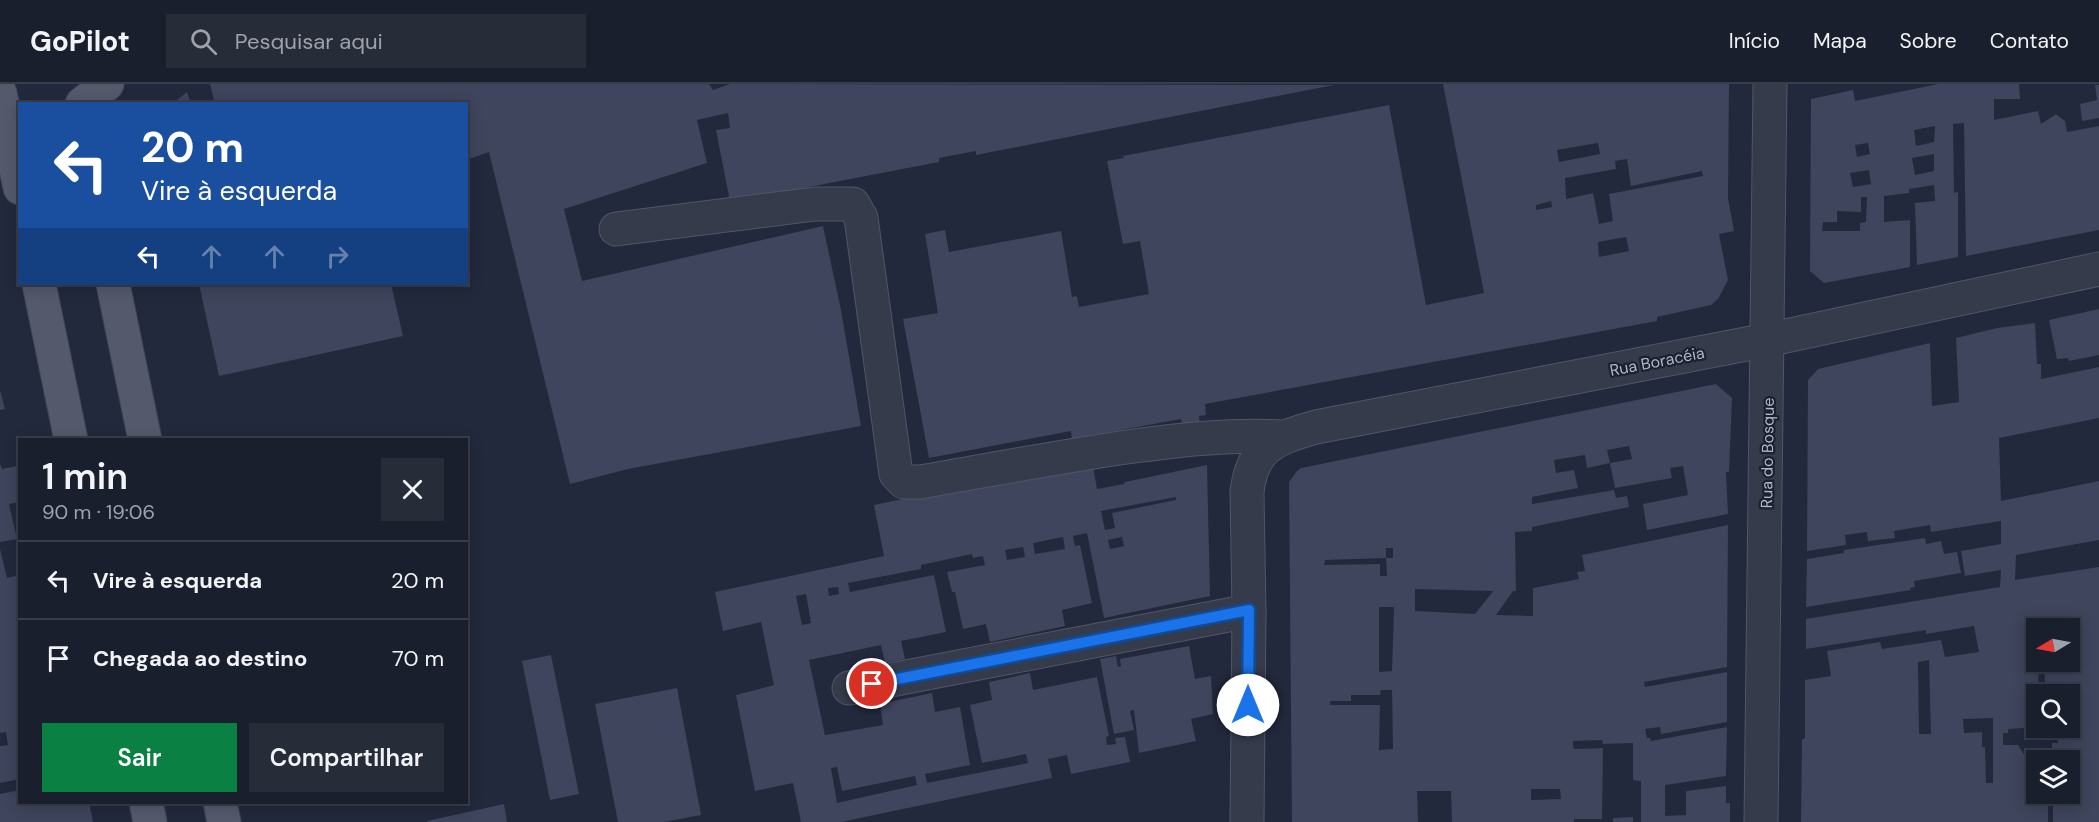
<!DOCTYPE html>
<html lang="pt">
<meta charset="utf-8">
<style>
body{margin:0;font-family:"DM Sans",sans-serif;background:#272c39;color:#f1f3f6;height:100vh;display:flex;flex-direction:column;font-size:22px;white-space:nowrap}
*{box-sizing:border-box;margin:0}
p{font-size:20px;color:#9fa2aa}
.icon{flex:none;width:33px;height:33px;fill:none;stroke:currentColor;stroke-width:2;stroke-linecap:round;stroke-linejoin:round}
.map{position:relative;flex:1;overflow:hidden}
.sheet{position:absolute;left:18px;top:354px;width:450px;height:366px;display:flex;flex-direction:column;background:#1a1f2d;border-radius:0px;box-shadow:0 3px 15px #0003,0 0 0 2px #383d49}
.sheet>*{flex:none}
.top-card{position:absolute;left:18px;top:18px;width:450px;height:183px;border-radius:0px;box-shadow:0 3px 15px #0003,0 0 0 2px #383d49;background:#1a4fa0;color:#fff;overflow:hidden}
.needle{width:39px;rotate:260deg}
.controls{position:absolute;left:2026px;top:534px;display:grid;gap:12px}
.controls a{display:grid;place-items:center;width:54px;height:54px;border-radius:0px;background:#1a1f2d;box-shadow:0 3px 15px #0003,0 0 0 2px #383d49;font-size:30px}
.pin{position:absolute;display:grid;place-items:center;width:51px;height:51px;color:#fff;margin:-26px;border:3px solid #fff;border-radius:50%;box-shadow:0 2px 6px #0007}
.me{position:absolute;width:66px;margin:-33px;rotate:0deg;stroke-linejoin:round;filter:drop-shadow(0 0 4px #0008)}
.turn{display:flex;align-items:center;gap:21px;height:126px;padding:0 24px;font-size:27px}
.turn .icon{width:78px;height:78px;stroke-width:2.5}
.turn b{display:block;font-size:42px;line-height:51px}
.lanes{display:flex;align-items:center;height:57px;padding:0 24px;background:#0003;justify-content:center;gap:30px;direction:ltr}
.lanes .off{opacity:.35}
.round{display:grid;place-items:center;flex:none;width:63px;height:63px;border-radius:0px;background:#272c39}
.overview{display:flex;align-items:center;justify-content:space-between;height:102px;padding:0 24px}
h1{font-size:36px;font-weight:600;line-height:45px}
.primary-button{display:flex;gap:12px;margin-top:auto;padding:12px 24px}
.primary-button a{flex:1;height:69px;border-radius:0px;background:#0b8043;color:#fff;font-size:24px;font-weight:600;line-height:69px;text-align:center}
.primary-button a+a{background:#272c39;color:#f1f3f6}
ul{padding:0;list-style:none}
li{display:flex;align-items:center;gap:18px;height:78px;padding:0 24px;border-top:2px solid #383d49}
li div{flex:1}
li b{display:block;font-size:22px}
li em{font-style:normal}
header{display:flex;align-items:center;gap:36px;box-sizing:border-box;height:84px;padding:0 30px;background:#1a1f2d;border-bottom:2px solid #383d49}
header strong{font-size:28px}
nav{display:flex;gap:33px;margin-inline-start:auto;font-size:21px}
.search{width:420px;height:54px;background:#272c39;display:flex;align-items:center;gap:15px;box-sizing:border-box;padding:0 21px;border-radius:0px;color:#9fa2aa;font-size:22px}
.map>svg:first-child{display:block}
.building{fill:#3e455c;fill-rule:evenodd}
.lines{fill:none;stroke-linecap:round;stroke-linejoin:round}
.minor-casing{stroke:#515667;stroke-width:35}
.major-casing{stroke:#3f4555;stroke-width:35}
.minor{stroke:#363b4c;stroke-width:33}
.major{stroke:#545a6c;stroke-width:33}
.route-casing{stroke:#114b97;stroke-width:15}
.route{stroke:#1a73e8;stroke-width:10}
.labels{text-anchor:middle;stroke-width:4.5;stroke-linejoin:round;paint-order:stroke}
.street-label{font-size:16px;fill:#b2b6c8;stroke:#1b2131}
</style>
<header>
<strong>GoPilot</strong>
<div class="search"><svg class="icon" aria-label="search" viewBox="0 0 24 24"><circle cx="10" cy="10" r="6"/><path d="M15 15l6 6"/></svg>Pesquisar aqui</div>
<nav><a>Início</a><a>Mapa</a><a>Sobre</a><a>Contato</a></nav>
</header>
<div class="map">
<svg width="2099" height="738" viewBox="0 0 2099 738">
<rect width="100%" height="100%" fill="#22293c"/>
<!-- building -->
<g class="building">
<polygon points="210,0 709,0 713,6 730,0 1334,1 976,71 976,67 939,74 939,78 730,118 716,46 730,44 728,29 697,36 707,79 564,125 582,197 823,142 841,226 861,342 628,385 570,400 489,68 466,76 466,20 215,20"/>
<path d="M1443,0h286l-1,114 6,33 -15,3 9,46 -10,19 -7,6 -54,12v4l-452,83 1,11 -7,1 1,9 -17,3 -2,-9 -109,20 -1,-8 -142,27 -26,-139 35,-6 -13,-79 20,-4 4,22 112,-21 11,66 5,-1 2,11 70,-13 -9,-53 -17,3 -16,-83 17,-3 -1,-2 266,-51 37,200 58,-12zM1598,59l2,11 -41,8 -2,-12zM1627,75l4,27 71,-15 1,5 -94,18 4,27 -14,3 -6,-31 -27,6 -1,-21 51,-9 -1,-8zM1551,117l1,6 -16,3v-5zM1626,153l3,14 -30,6 -1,-15z"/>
<path d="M1938,0h81l1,15h-26v21l44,-9 3,13 15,-10 9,7 2,11 32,-6v104l-133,26 -2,-133 -11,1 1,69 4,-1v65l-41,8 -2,-62 20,-2 -1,-16 -25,4v4l-25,3v26l26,-2v47l-86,16 -14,-12 1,-172 42,-9 2,11zM1935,42l-1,16 -18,4 -2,-16zM1868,59l2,11 -13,3 -2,-12zM1934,70v17l-19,4 -3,-17zM1869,86l2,14 -18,3 -3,-14zM1861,113h6l-1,25 -6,1v8h-38l1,-9h14v-11l24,1z"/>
<polygon points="2095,1 2099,1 2099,34 2082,37 2080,20 2097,16"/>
<polygon points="187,8 191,20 172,20"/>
<polygon points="199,200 391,200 403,252 219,292"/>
<polygon points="2099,225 2099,271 2069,277 2068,274 2057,275 2049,236"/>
<path d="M2035,239l2,41h4v15l58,-12v51l-100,20 2,63 98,-20v59l-83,15 -1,25 84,-13v255h-46v-28h17v-34h-18v-17h6l-1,-15h13v-34h-20v-11h-5l-1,-21h26v-34h-33l2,66h-2v33l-29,2v4h-5v12h15l7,11v9l5,-1 -1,23h8v7h11v28h-247l1,-82 3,-2v-58l26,-4 -4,-25 53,-9 2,7 59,-9 4,17 34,-5 -5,-26 -48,8v-4l-120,19v-30l194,-32 1,-17 -36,6 -4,-25 40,-7v-23l-70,11 -1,-7 -36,6 1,7 -27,3 -1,-9 -22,3 1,10 -39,6 1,-171 10,-11 112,-26 2,63 27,-4 -3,-64 41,-10zM1929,576l2,74h-12l-1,-72zM1993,634v65h-7l-1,-36h-3v-15l-18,1 -1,-14z"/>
<path d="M1716,300l16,14 -3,74h-3l2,42 -81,16 -4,-26 45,-9 -5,-29 -13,2 2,10 -57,10 -5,-25 22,-4 -3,-13 -22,4 3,13 -23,5 -2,-13 -31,5 2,13 18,-3 4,18 -46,9v7l82,-14 2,8 11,-2 2,11 -97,20v4l-17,1 1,59h-3l-17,24 37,1v-28l46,-9 -2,-7 8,-1 -3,-16 146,-30 -1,142 -83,15 1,5 82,-15v50l-66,12 -1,-7 -15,2 2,9h3l1,3 76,-14 -1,49 -61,9v31l21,-1v-24l40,-5v17h4v19h-89v-41l-8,-1v-37l-30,1 -1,-4 -29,1v4l1,4 29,-1 -1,71h-28v3h-122l-1,-31h-34l1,31h-126l-3,-340 8,-11 4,-3zM1386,464h7v10h-7l1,18h-7v-12l-56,1 1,-5 61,-2zM1415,505l77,2 2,-1 -19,24 -60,-3zM1379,523h15l-2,64 -13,1zM1381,606h11l1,59 -14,1 1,-45h-50v-4h21v-6h29zM1531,705h29l1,10 -30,1z"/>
<polygon points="0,306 5,325 0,326"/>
<path d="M1092,376l5,29 27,-5 1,-2 82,-17 3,131 -106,22 -17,-85 -14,3 2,10 5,-1 12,58 -30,7 3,16 -75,16 -4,-18 -23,5 -8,-37h-3l-5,-20 38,-7 -2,-9 -10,2 -1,-4 -51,11v4l-73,14 2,9 84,-17 12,57 -45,9 4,18 -20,4 -4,-18 -72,15 16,75 58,-10 -3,-21 9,-2 43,-9 3,19 25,-5 10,58 -45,9 2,9 101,-20 -2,-9 -44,9 -12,-58 22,-5 -3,-18 41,-9 3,17 64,-13 12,59 -3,1 1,8 9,-1 -1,-6 10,-1 5,25 -59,12 -4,-19 -19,4 4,19 -211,44h-40l-8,-39 -38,8 -19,-96 38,-10 -13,-63 -38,9 -8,-39 169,-36 -10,-51zM1176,413v3l-64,13 3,15 -10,2 -4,-19zM1063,453l2,12 -30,5 -2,-11zM1122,453l2,9 -14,3 -2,-9zM1023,463l2,10 -18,3 -2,-10zM838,503l1,7 -10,2 -1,-8zM806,510l5,29 -9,2 -6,-29zM837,683l5,24 73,-15 2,9 -80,18 -6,-35z"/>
<polygon points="0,380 2,385 17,382 20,393 20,418 9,420 17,455 0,458"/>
<polygon points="1925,454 1926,460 1941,457 1944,470 1957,468 1961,489 1914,497 1915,503 1910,504 1911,506 1806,523 1807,475 1844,469 1844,466"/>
<polygon points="0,465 7,494 20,491 20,695 0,699 0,662 8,661 6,648 0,649"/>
<polygon points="1189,562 1195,595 1211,592 1213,630 1191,635 1196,657 1139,669 1134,626 1130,627 1134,646 1114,650 1100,575 1116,572 1118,583 1121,582 1120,575"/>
<polygon points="551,571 579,710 550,716 522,577"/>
<polygon points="677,604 701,731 664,738 618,738 595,620"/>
<polygon points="20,706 20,718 89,718 93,738 0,738 0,710"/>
<polygon points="504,720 507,738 427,738 427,737"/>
<polygon points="1633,733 1633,738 1613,738 1613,734"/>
</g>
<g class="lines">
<!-- minor casing -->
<g class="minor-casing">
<g id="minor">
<path d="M616,145l199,-25h38l8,14 35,256 8,8h16c69,-12 138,-25 207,-35 52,-7 102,-13 155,-10"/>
<polyline points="849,604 1249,527"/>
<path d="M1247,738l2,-211 -2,-119c5,-46 28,-53 69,-65l451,-87 332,-71"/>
<polyline points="1761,738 1770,0"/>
</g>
</g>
<!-- major casing -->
<g class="major-casing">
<g id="major">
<polyline points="0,9 20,104"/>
<polyline points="82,20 107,0"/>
<polyline points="39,200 71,356"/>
<polyline points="113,200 145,356"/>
<polyline points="146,718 150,738"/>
<polyline points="220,718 224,738"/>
</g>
</g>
<!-- minor -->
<use href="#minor" class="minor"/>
<!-- major -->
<use href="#major" class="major"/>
</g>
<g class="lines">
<!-- route casing -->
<g class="route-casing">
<polyline id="route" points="872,600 1249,526 1248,621"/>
</g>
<!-- route -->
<use href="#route" class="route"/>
</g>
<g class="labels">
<!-- street labels -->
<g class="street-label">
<text transform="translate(1657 277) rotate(-11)" y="6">Rua Boracéia</text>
<text transform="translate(1767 369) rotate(-89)" y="6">Rua do Bosque</text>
</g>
</g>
</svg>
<div class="controls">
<a><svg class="needle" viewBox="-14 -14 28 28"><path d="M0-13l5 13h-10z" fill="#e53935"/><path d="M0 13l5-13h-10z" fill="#9fa2aa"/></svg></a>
<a><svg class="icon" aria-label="search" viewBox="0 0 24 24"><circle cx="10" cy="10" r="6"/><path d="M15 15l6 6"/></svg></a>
<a><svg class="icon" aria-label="layers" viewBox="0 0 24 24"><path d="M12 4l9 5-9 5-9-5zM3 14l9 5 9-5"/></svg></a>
</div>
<div class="pin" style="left:872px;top:600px;background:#d93025"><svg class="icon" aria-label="arrive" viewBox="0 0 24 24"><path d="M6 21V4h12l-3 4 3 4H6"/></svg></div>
<svg class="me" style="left:1248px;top:621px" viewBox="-20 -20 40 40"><circle r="19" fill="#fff"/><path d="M0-13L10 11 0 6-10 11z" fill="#1a73e8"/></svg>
<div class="top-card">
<div class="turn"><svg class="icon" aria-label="left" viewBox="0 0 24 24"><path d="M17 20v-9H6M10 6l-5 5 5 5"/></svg><div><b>20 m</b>Vire à esquerda</div></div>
<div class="lanes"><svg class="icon" aria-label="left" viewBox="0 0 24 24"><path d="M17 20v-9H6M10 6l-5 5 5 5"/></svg><svg class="icon off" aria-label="ahead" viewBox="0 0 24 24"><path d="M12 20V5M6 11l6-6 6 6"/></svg><svg class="icon off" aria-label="ahead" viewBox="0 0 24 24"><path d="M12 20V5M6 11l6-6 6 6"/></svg><svg class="icon off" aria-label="right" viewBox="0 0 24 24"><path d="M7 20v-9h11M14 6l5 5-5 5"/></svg></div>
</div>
<section class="sheet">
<div class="overview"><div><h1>1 min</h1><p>90 m · 19:06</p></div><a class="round"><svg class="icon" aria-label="close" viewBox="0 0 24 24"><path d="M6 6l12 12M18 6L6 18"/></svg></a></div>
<ul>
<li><svg class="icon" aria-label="left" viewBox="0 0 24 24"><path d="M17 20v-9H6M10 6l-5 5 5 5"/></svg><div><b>Vire à esquerda</b></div><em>20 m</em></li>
<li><svg class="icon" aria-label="arrive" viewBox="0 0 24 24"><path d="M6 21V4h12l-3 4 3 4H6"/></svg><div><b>Chegada ao destino</b></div><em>70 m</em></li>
</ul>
<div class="primary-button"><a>Sair</a><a>Compartilhar</a></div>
</section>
</div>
